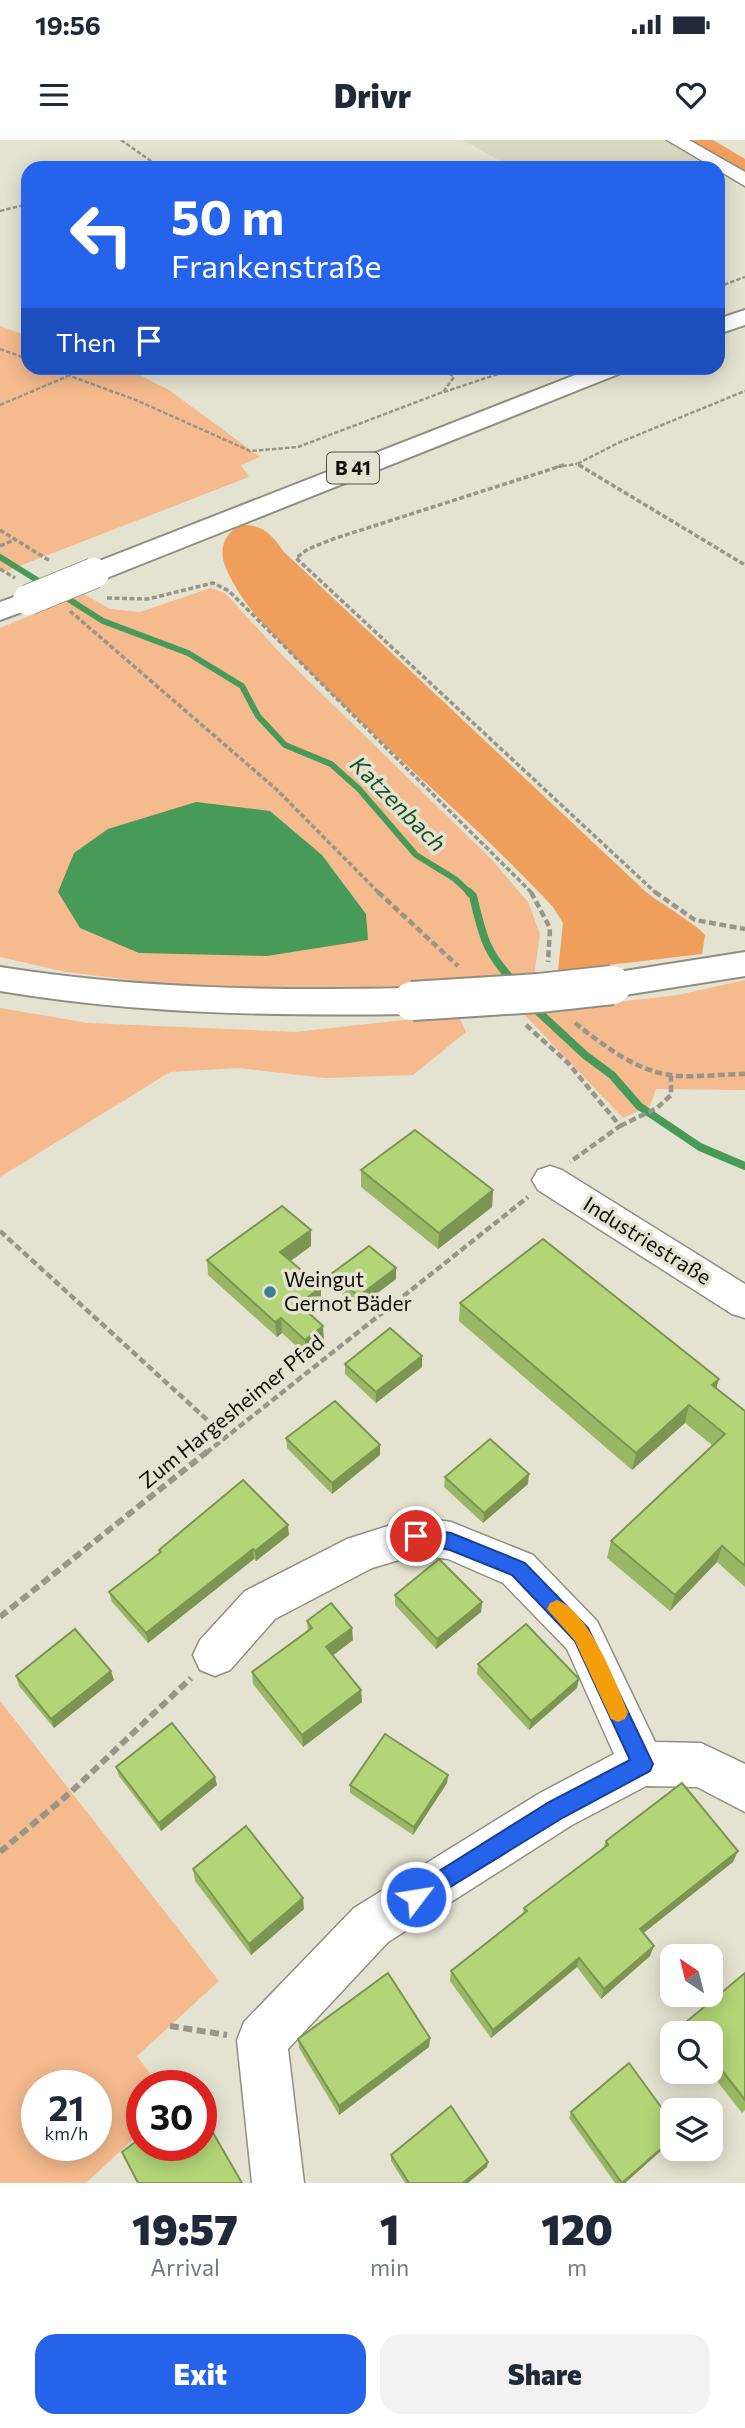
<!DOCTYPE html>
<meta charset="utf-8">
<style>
body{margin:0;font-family:Commissioner,sans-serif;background:#f2f2f3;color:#1f2937;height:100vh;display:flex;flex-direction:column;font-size:26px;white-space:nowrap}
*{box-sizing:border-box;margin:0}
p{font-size:23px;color:#747a83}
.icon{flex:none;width:38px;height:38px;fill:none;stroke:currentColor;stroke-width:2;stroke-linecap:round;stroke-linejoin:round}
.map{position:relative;height:2043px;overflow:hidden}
.sheet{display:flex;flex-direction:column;background:#fff;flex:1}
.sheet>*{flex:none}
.hud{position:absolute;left:21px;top:21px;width:704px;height:214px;border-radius:21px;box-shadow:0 4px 18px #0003;background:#2563eb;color:#fff;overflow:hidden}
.needle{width:46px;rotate:325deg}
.buttons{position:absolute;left:660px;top:1804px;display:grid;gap:14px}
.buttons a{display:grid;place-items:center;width:63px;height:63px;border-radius:14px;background:#fff;box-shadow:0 4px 18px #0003;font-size:35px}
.speed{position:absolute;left:21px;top:1930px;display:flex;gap:14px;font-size:35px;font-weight:700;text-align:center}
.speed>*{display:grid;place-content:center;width:91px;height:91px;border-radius:50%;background:#fff;box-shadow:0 4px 18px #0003;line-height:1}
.speed small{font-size:18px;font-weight:400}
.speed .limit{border:10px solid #d22;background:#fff;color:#111}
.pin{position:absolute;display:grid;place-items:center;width:60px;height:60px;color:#fff;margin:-30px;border:4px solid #fff;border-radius:50%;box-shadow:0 2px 7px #0007}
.me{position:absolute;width:77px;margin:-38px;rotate:59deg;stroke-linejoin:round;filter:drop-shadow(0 0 5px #0008)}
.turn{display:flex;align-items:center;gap:24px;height:147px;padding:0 35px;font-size:32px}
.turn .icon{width:91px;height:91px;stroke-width:2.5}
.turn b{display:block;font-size:49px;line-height:60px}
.then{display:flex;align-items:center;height:66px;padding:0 35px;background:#0003;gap:14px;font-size:26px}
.eta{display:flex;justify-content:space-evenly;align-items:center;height:119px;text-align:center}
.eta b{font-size:42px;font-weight:800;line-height:49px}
.button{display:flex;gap:14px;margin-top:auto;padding:14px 35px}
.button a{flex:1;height:80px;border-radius:21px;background:#2563eb;color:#fff;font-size:28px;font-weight:800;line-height:80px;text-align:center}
.button a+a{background:#f2f2f3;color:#1f2937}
.status{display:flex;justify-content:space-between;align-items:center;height:49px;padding:0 35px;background:#fff;direction:ltr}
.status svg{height:19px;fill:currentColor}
header{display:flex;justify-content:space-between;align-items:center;height:91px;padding:0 35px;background:#fff;font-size:32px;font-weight:800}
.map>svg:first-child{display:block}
.built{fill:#dad8c0}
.green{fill:#f5ba8d;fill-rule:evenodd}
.forest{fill:#ef9e5b}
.water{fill:#489a58}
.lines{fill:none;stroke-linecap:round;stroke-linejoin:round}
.stream-far1{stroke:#489a58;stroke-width:6}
.stream{stroke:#489a58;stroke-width:8}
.minor-casing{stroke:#908f7f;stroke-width:3}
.major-casing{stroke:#908f7f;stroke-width:4}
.highway-casing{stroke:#908f7f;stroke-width:4}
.path-far3{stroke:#979689;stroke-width:2.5;stroke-dasharray:4.5 2;stroke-linecap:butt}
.path-far2{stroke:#979689;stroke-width:3.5;stroke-dasharray:5 2.5;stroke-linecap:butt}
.path-far1{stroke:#979689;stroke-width:4.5;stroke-dasharray:7 3.5;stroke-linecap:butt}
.path{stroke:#979689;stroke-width:6;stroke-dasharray:9 4.5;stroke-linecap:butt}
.minor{fill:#fff;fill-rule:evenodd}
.major{fill:#fff;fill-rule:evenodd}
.highway{fill:#fff;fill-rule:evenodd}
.major-bridge-casing{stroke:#908f7f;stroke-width:42;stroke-linecap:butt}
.highway-bridge-casing{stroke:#908f7f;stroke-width:32;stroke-linecap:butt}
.major-bridge{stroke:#fff;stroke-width:38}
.highway-bridge{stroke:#fff;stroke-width:30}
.wall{fill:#9ab766}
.shaded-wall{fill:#7d9553}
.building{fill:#b3d577;stroke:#7d9553;stroke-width:2}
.route{fill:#2563eb;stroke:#184099;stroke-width:2}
.slow{fill:#f59e0b}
.poi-dot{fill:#3c7f8f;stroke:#e4e3d1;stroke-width:2.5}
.labels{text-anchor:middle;stroke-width:7;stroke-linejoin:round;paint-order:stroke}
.shield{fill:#e4e3d1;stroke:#504f46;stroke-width:2}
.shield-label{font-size:19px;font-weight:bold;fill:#10100a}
.street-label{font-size:21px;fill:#10100a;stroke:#e4e3d1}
.poi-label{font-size:21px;fill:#10100a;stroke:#e4e3d1;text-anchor:start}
.water-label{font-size:23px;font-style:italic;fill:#185226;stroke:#e4e3d1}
</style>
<div class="status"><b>19:56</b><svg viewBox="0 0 49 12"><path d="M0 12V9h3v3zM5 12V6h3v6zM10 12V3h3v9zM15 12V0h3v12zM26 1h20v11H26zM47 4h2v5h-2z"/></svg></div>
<header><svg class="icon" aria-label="menu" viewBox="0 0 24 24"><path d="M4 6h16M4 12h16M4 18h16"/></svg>Drivr<svg class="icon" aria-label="heart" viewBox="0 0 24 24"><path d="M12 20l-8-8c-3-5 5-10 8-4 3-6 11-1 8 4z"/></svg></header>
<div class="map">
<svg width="745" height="2043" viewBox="0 0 745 2043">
<rect width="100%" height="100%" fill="#e4e3d1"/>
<!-- built -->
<polygon class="built" points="463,0 665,0 703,22 509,26"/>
<!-- green -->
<g class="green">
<polygon points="0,186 28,196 28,228 126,228 169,250 260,317 241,325 249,337 4,432 0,429"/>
<path d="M211,448l14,5 56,61 210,205 37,43 12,32 -6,43 -109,14 -209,-1 -150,-18 -66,-15v-329l84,-34 26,15 30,3zM270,671l52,44 44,59z"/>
<polygon points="745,840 745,950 656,949 650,966 623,978 523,873 678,855"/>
<polygon points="0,868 88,883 295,892 458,874 466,892 413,935 325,938 238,928 170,932 0,1037"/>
<path d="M0,1561l219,280 -82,75 22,30h-17v45l-56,52h-86zM96,1946v60h-59v-60z"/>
</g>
<!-- forest -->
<g class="forest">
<polygon points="665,0 713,0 745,19 745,48 718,31 718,28 712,28"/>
<path d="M242,385c21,-1 30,10 42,27l362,340c15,12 49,31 59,43l-3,19 -144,17 5,-48 -10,-16c-77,-83 -165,-155 -244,-236 -30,-31 -66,-62 -83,-103 -8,-18 -2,-36 16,-43z"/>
</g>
<!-- water -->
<polygon class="water" points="196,662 270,671 322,715 366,774 368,800 267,816 139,813 80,788 58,752 74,713 108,689"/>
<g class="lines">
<!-- stream-far1 -->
<g class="stream-far1">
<polyline points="0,417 45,445"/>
<polyline points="62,455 103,481 188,513 242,546 258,576 285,605 331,624 359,649 416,715 455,739 471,754"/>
</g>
<!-- stream -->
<g class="stream">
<path d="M469,752l4,4c10,41 12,56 42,87"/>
<polyline points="531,865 585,915 612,935 639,966 700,1007 745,1026"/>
</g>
<!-- minor casing -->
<g class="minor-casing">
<g id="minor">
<polygon points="667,0 689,0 745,32 745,46"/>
<polygon points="550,1026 562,1030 745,1144 745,1178 732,1174 538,1050 532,1040 538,1030"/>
<polygon points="416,1377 451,1382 533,1415 597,1481 655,1602 701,1603 745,1624 745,1672 697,1647 646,1646 572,1685 388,1802 288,1909 304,2043 252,2043 237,1900 244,1882 354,1768 540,1653 614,1614 567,1509 503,1443 448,1419 416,1415 372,1428 275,1479 230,1530 215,1536 200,1530 193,1515 200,1500 245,1451 347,1399"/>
</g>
</g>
<!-- major casing -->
<g class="major-casing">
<g id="major">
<polygon points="745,812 745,836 612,857 600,854 594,845 600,836 612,833"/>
<path d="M0,827c137,22 274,24 412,21l13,4 5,9 -5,9 -13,4c-138,2 -275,0 -412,-23z"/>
</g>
</g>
<!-- highway casing -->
<g class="highway-casing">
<g id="highway">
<polygon points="745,170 745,185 718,194 718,179"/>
<polygon points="593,228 625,228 621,233 104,439 94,441 84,439 80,433 84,427"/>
<polygon points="28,452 38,454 42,460 38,466 0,480 0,462"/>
</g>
</g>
<!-- path-far3 -->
<g class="path-far3">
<polyline points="121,0 161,28"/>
<polyline points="356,28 685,27"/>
<polyline points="0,71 28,64"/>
<polyline points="718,147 745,137"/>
<polyline points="0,209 28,219"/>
<polyline points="48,228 136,260 250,311 298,307 443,252 454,237 441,228"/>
<polyline points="444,252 516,228"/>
<polyline points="0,265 68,236"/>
<polyline points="556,327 577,324"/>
<polyline points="582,327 577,324 618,303 745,251"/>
</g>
<!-- path-far2 -->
<g class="path-far2">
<polyline points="564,325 333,399 308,409 296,418 657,754"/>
<polyline points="579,325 745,425"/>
<polyline points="0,390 50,421"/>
<polyline points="0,406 16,399"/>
<polyline points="0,429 15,438"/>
<polyline points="107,458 148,459 213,443 229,451 533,754"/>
<polyline points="70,471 276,649 380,754"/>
</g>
<!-- path-far1 -->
<g class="path-far1">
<polyline points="378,752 458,826"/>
<polyline points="531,752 550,788 548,822"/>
<polyline points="655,752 695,780 745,789"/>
<path d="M575,883c31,24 64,51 105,53 22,1 43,-2 65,-2"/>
<polyline points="526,885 568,923 620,986 570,1022"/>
<polyline points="620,986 657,968 671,955 671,936"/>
<polyline points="0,1091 226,1297"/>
<polyline points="206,1313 528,1057"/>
</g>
<!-- path -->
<g class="path">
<polyline points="0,1477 208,1311"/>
<polyline points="0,1712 71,1652 191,1538"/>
<polyline points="170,1886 227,1895"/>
</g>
<!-- minor -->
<use href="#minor" class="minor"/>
<!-- major -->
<use href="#major" class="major"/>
<!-- highway -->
<use href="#highway" class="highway"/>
<!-- major-bridge casing -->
<g class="major-bridge-casing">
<polyline id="major-bridge" points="412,861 539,853 612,845"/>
</g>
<!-- highway-bridge casing -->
<g class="highway-bridge-casing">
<polyline id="highway-bridge" points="28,460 94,433"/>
</g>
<!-- major-bridge -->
<use href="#major-bridge" class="major-bridge"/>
<!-- highway-bridge -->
<use href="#highway-bridge" class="highway-bridge"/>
</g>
<!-- wall -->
<g class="wall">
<polygon points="361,1030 493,1050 492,1067 438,1109 361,1047"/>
<polygon points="311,1106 290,1121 321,1163 308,1173 324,1201 306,1215 282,1193 277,1197 208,1135 207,1120"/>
<polygon points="396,1128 396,1139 359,1167 331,1145 331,1134"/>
<polygon points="460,1163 716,1248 745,1271 745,1447 717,1422 670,1471 607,1418 611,1401 713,1306 685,1283 632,1330 459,1181"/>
<polygon points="422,1216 422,1227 376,1263 345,1234 345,1224"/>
<polygon points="286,1298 380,1315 332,1354 287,1308"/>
<polygon points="445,1337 528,1344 483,1383 444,1347"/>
<polygon points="289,1395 256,1421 254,1419 148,1503 112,1462 109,1452 159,1413 159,1410"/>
<polygon points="395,1455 482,1462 481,1472 436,1509 395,1465"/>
<polygon points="307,1481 353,1500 333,1515 361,1550 362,1562 303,1607 253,1544 252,1532 308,1491"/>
<polygon points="478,1524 577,1548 529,1590 477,1534"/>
<polygon points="16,1536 114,1540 54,1588 19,1546"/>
<polygon points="116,1627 217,1645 161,1691 119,1636"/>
<polygon points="448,1635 447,1643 413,1695 350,1653 350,1645"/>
<polygon points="606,1701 733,1722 643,1793 650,1816 601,1859 577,1827 491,1898 450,1841 451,1831 523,1773 524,1768 603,1708"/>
<polygon points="193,1729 304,1769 251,1815 195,1741"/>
<polygon points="745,1833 745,1970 742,1973 710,1932 710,1894 682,1894 681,1892 685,1883"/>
<polygon points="430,1898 429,1907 339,1975 299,1908 298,1899"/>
<polygon points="571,1972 672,1982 672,2001 625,2043 615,2043 569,1978"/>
<polygon points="391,2015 487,2027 468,2043 405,2043 391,2021"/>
</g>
<!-- shaded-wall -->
<g class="shaded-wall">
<polygon points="493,1050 492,1067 438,1109 439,1093"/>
<polygon points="311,1090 311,1106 281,1128 280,1112"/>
<polygon points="396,1128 396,1139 359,1167 359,1156"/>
<polygon points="321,1147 321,1163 300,1179 299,1164"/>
<polygon points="281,1178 282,1193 277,1197 275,1182"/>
<polygon points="323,1186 324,1201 306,1215 305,1200"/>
<polygon points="422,1216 422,1227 376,1263 376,1252"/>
<polygon points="719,1239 714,1257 712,1245"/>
<polygon points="689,1265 685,1283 632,1330 636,1313"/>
<polygon points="380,1305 380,1315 332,1354 332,1343"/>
<polygon points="529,1334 528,1344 483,1383 484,1373"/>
<polygon points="288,1385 289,1395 256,1421 255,1411"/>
<polygon points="722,1406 717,1422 670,1471 675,1455"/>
<polygon points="253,1409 254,1419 148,1503 146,1493"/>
<polygon points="482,1462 481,1472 436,1509 437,1499"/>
<polygon points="352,1488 353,1500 327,1520 326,1507"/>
<polygon points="111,1531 114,1540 54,1588 51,1579"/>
<polygon points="579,1539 577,1548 529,1590 531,1581"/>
<polygon points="361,1550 362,1562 303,1607 302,1595"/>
<polygon points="448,1635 447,1643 413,1695 414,1687"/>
<polygon points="215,1637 217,1645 161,1691 159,1683"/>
<polygon points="738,1711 733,1722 636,1799 640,1789"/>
<polygon points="303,1758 304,1769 251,1815 249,1804"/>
<polygon points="654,1806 650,1816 601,1859 604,1849"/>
<polygon points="579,1818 577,1827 491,1898 493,1890"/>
<polygon points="430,1898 429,1907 339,1975 339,1966"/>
<polygon points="672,1999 672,2001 625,2043 622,2043"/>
<polygon points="488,2022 487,2027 468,2043 463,2043"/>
</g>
<!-- building -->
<g class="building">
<polygon points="415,990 493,1050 439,1093 361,1030"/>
<polygon points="282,1066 311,1090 280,1112 321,1147 299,1164 323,1186 305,1200 281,1178 275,1182 207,1120"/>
<polygon points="543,1099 719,1239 712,1245 745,1271 745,1426 722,1406 675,1455 611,1401 725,1294 689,1265 636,1313 460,1163"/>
<polygon points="369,1106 396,1128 359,1156 331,1134"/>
<polygon points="390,1188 422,1216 376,1252 345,1224"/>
<polygon points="335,1261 380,1305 332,1343 286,1298"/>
<polygon points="490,1299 529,1334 484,1373 445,1337"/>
<polygon points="243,1340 288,1385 255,1411 253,1409 146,1493 109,1452 161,1412 159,1410"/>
<polygon points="439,1419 482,1462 437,1499 395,1455"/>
<polygon points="331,1463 352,1488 326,1507 361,1550 302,1595 252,1532 312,1488 307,1481"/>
<polygon points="526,1484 579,1539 531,1581 478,1524"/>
<polygon points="75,1489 111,1531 51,1579 16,1536"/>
<polygon points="172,1583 215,1637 159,1683 116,1627"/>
<polygon points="385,1594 448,1635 414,1687 350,1645"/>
<polygon points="682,1643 738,1711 640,1789 654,1806 604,1849 579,1818 493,1890 451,1831 527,1771 524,1768 608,1705 606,1701"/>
<polygon points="246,1686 303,1758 249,1804 193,1729"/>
<polygon points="388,1833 430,1898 339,1966 298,1899"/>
<polygon points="745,1833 745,1960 710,1915 710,1894 694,1894 685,1883"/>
<polygon points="629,1923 672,1982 672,1999 622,2043 571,1972"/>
<polygon points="451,1966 488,2022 463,2043 409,2043 391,2015"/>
<polygon points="201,1972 242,2043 138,2043 122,2012 142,1997 142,2006 201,2006"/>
</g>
<!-- route -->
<polygon class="route" points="416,1388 451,1393 525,1423 588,1488 653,1624 650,1631 564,1677 416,1768 409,1765 405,1757 409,1750 549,1662 630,1620 575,1501 512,1435 450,1410 409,1402 407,1396 409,1390"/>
<!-- slow -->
<path class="slow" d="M557,1460c33,13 58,81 71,112l-3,7 -7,3 -7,-3 -36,-78 -28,-32 3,-6z"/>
<!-- markers -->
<circle class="poi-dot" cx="270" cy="1152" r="7"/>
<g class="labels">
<!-- shield labels -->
<rect class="shield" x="327" y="312.5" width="52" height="31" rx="5"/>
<g class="shield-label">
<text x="353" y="335">B 41</text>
</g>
<!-- street labels -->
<g class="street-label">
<text transform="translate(647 1101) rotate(32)" y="7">Industriestraße</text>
<text transform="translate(232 1272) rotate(-39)" y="7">Zum Hargesheimer Pfad</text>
</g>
<!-- poi labels -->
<g class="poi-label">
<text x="284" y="1147">Weingut<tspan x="284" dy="24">Gernot Bäder</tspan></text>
</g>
<!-- water labels -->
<g class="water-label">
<text transform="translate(398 664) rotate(45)" y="8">Katzenbach</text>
</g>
</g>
</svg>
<div class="buttons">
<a><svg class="needle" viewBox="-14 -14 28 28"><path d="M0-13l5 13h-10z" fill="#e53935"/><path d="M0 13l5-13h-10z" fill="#747a83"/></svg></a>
<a><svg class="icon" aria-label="search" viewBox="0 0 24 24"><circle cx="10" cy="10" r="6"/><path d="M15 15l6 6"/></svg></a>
<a><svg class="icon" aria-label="layers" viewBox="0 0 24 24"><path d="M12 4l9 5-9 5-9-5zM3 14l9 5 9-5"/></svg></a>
</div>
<div class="speed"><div>21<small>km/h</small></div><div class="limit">30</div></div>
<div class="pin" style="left:416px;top:1396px;background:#d93025"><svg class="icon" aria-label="arrive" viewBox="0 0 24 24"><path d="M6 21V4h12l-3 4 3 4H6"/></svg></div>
<svg class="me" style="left:416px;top:1757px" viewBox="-20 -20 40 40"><circle r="17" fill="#2563eb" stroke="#fff" stroke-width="3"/><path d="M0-11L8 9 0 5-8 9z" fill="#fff"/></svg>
<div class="hud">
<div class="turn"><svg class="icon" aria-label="left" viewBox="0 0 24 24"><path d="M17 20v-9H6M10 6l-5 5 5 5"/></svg><div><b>50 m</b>Frankenstraße</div></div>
<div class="then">Then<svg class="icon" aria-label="arrive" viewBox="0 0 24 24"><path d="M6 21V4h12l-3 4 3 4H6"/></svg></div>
</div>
</div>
<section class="sheet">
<div class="eta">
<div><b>19:57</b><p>Arrival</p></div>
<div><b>1</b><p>min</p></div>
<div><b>120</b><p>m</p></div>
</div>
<div class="button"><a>Exit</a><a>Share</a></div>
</section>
